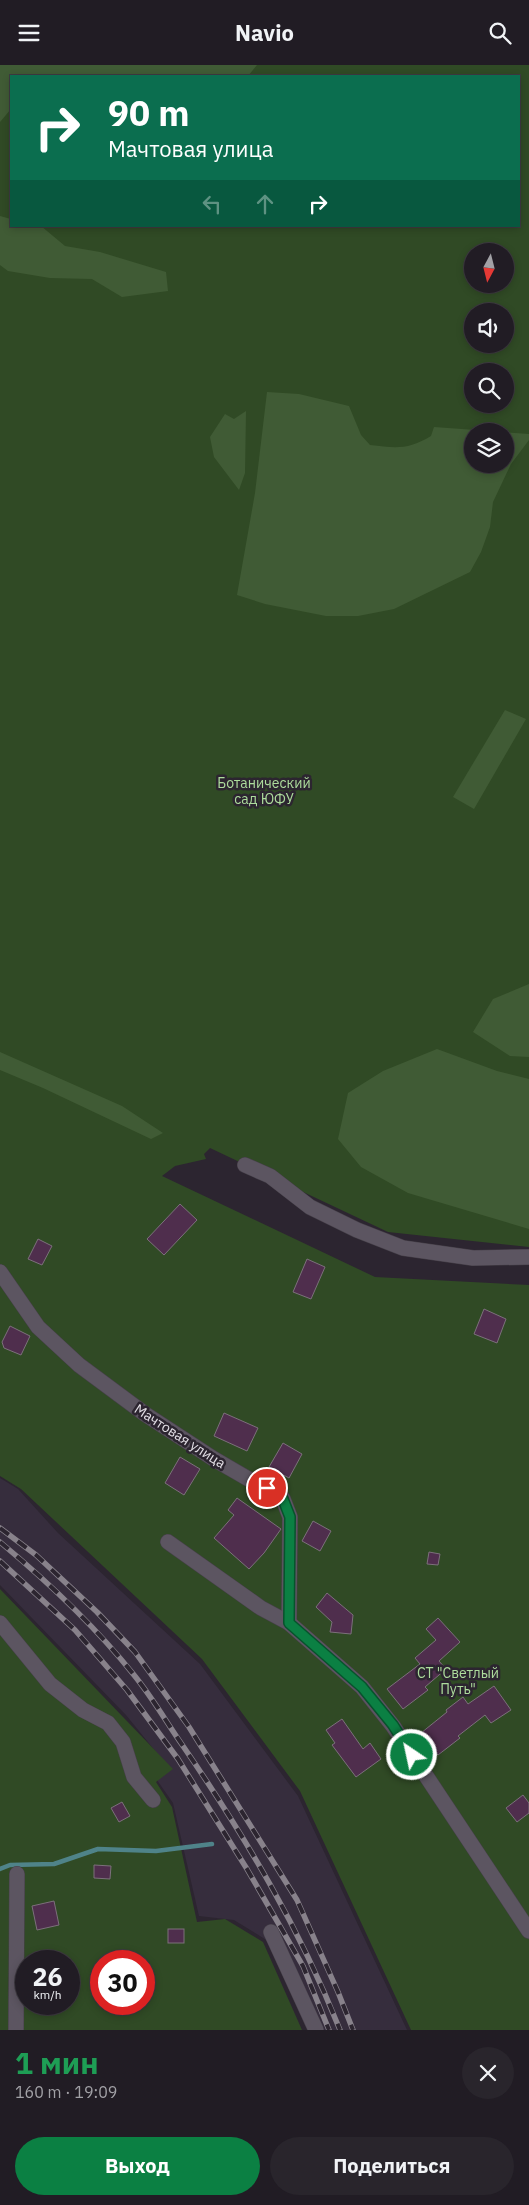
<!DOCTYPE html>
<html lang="ru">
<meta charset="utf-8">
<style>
body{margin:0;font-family:"IBM Plex Sans",sans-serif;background:#29252c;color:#f1f3f6;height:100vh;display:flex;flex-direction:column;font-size:19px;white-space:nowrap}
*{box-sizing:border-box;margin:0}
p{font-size:16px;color:#a2a1a6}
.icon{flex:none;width:28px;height:28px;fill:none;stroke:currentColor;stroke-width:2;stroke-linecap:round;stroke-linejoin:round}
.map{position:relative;height:1965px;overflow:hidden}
.sheet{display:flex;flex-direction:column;background:#211c24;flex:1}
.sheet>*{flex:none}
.top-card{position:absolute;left:10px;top:10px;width:510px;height:152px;border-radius:0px;box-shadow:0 2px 8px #0003,0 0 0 1px #3e3a41;background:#0b6e4f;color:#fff;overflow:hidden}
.needle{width:32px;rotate:187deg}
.tools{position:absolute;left:464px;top:178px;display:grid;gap:10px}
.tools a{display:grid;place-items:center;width:50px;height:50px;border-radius:50%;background:#211c24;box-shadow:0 2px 8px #0003,0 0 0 1px #3e3a41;font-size:25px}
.speed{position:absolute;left:15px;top:1885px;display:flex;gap:10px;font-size:25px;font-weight:700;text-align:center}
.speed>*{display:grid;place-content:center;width:65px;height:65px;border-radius:50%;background:#211c24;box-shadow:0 2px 8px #0003,0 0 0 1px #3e3a41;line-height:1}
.speed small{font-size:12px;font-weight:400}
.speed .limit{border:8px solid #d22;background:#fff;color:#111}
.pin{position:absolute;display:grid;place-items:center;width:42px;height:42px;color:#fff;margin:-21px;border:2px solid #fff;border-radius:50%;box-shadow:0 1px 5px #0007}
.me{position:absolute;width:55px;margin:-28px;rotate:326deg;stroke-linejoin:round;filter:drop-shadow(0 0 4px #0008)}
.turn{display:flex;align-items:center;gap:18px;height:105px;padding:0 15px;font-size:22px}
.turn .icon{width:65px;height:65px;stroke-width:2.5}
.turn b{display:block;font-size:35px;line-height:42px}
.lanes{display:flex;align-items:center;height:48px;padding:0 15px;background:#0003;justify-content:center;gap:25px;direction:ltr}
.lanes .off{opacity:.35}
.round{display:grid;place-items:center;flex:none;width:52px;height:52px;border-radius:26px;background:#29252c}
.headline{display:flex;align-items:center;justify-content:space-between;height:85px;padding:0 15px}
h1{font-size:30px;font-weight:700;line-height:38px;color:#1e9e55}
.action{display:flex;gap:10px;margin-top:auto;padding:10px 15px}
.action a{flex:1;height:58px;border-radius:30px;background:#0b8043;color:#fff;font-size:20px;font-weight:700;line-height:58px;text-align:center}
.action a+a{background:#29252c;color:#f1f3f6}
header{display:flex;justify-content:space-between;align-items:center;height:65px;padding:0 15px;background:#211c24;font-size:22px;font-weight:700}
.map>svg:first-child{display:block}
.built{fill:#362d3d}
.green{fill:#304a25;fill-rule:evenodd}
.forest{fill:#405b35;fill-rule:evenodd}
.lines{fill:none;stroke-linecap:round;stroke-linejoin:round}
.stream{stroke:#4f8389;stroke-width:4.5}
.building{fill:#4f2e4d;stroke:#7c707b}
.minor-casing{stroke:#464049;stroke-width:16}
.minor{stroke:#5c5561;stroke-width:15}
.rail-casing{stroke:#88828b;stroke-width:5.5}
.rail{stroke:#2c2530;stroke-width:4;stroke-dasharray:11;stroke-linecap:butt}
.route-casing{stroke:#07532c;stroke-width:12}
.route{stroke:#0b8043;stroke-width:9}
.labels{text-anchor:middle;stroke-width:5;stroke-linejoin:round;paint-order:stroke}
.park-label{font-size:14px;fill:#addc9c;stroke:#2c2530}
.street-label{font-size:14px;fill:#e3dfe6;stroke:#2c2530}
</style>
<header><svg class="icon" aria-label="menu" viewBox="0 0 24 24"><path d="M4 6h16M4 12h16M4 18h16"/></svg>Navio<svg class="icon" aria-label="search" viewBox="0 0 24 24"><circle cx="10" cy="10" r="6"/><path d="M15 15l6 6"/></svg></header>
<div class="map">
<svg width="529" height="1965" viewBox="0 0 529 1965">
<rect width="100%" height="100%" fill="#2c2530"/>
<!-- built -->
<polygon class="built" points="0,1413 18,1424 58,1468 200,1599 298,1731 407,1965 307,1965 268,1876 234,1855 199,1851 173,1738 157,1715 169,1703 126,1650 0,1520"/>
<!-- green -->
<g class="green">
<path d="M0,0h529v1182l-141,-15 -178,-84 -6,6 2,5 -31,7 -13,10 213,101 154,8v745h-118l-111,-239 -98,-132 -181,-170 -21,-13zM11,11h508v150h-508zM472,186h33v33h-33zM472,246h33v33h-33zM472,306h33v33h-33zM472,366h33v33h-33z"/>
<path d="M0,1524l173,180 -17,13 16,25 25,115 28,-3 38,23 39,88h-302zM26,1896h43v43h-43zM101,1896h43v43h-43z"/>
</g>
<!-- forest -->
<g class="forest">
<polygon points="0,0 257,0 248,11 11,11 11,44 0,57"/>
<polygon points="0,151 11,154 11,161 41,161 65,181 100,187 166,207 168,226 122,232 92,214 50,213 8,206 0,200"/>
<path d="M267,327l32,2 50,12 12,29 9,10c26,3 38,5 61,-9l3,-9 95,7v6l-18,24 -18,38 -3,25 -9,25 -11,20 -76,37 -36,7h-32l-61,-12 -28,-9 18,-102zM505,366v33h-33v-33z"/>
<polygon points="246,346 245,408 239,425 214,392 210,372 225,349 234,354"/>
<polygon points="505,645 526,654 474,744 453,732"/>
<polygon points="529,919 529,992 510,991 473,967 493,934"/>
<polygon points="437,984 497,1006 529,1014 529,1164 408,1128 361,1102 338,1074 348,1028 383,1006"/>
<polygon points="0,987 122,1041 163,1068 151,1074 43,1023 0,1005"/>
</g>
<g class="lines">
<!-- stream -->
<polyline class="stream" points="0,1804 10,1800 54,1799 98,1784 156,1786 212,1779"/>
</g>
<!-- building -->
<g class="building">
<polygon points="180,1139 197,1155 164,1190 147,1174"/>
<polygon points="38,1174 52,1181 42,1200 28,1194"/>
<polygon points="307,1194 325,1202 311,1234 293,1227"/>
<polygon points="484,1244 506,1254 497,1278 474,1269"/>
<polygon points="10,1261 30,1271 21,1290 4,1283 2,1277"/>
<polygon points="224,1348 258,1363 247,1386 214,1371"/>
<polygon points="283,1378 302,1389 289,1413 269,1402"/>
<polygon points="180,1392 200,1404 184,1430 165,1418"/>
<polygon points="237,1433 281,1464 264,1488 249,1504 214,1473 234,1450 228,1445"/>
<polygon points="313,1456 331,1466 320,1486 302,1476"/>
<polygon points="429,1487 440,1489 438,1500 427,1499"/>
<polygon points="327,1528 353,1550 351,1569 330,1567 332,1557 316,1542"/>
<polygon points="438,1553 460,1577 439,1596 446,1604 425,1622 428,1625 403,1644 387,1624 420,1599 415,1593 436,1575 426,1564"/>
<polygon points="494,1621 511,1645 491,1658 485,1650 458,1671 460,1673 438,1690 421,1668 447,1647 446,1645 463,1632 468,1639"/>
<polygon points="342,1654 363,1684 370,1678 381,1694 356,1712 332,1680 335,1678 326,1665"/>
<polygon points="523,1730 529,1738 529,1748 517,1757 506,1743"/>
<polygon points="122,1737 130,1751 119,1757 111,1743"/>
<polygon points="94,1800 111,1801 110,1814 94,1813"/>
<polygon points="54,1836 59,1860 37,1865 32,1841"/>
<rect x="168" y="1864" width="16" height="14"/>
</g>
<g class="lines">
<!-- minor casing -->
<g class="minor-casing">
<g id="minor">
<polyline points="245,1100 270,1111 310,1142 357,1165 403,1183 473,1193 529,1192"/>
<polyline points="0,1207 38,1262 79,1300 145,1349 214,1394 283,1434 290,1452 289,1558"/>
<polyline points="168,1477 261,1543 289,1558 362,1622 393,1661 529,1866"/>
<polyline points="0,1558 50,1619 83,1645 108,1658 123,1677 134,1712 153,1735"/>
<polyline points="271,1867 316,1965"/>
<polyline points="16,1965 17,1809"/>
</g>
</g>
<!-- minor -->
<use href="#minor" class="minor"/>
<!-- rail casing -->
<g class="rail-casing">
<g id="rail">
<polyline points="0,1463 36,1490 97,1547 135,1587 189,1662 297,1835 338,1927 353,1965"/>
<path d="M0,1477c48,40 95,84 134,133 18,22 33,48 49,71 63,92 116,181 157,284"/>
<polyline points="0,1496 75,1565 127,1625 178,1694 247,1804 303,1901 329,1965"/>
</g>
</g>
<!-- rail -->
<use href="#rail" class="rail"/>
</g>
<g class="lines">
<!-- route casing -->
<g class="route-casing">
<polyline id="route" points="267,1423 283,1434 290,1452 289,1558 362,1622 393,1660 412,1690"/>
</g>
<!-- route -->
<use href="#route" class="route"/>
</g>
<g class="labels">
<!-- park labels -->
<g class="park-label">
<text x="264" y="723">Ботанический<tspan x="264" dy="16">сад ЮФУ</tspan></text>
<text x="458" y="1613">СТ "Светлый<tspan x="458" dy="16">Путь"</tspan></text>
</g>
<!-- street labels -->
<g class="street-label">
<text transform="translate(180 1371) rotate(33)" y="5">Мачтовая улица</text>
</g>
</g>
</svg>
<div class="tools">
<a><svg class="needle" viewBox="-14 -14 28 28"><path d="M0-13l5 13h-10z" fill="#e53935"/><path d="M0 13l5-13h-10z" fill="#a2a1a6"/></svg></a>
<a><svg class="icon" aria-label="sound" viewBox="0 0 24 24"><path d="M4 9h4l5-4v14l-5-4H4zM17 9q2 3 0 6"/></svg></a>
<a><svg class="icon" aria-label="search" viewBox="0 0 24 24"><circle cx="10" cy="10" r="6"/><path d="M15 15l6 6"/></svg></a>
<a><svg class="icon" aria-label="layers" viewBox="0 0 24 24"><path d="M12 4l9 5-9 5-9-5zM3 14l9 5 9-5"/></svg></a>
</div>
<div class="speed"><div>26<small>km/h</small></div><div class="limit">30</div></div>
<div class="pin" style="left:267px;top:1423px;background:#d93025"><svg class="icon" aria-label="arrive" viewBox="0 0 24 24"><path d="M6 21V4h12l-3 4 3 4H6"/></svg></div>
<svg class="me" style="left:412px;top:1690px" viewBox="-20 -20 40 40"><circle r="17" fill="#0b8043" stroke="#fff" stroke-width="3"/><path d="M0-11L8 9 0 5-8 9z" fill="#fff"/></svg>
<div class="top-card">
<div class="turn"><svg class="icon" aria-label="right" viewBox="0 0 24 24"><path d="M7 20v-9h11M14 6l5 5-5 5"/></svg><div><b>90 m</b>Мачтовая улица</div></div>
<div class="lanes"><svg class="icon off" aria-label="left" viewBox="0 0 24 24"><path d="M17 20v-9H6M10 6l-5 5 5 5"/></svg><svg class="icon off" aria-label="ahead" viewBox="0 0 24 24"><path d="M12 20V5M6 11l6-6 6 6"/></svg><svg class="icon" aria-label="right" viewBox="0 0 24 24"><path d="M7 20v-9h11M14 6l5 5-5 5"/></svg></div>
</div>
</div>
<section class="sheet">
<div class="headline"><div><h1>1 мин</h1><p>160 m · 19:09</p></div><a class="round"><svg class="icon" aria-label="close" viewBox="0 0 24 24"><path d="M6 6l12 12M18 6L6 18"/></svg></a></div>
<div class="action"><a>Выход</a><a>Поделиться</a></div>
</section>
